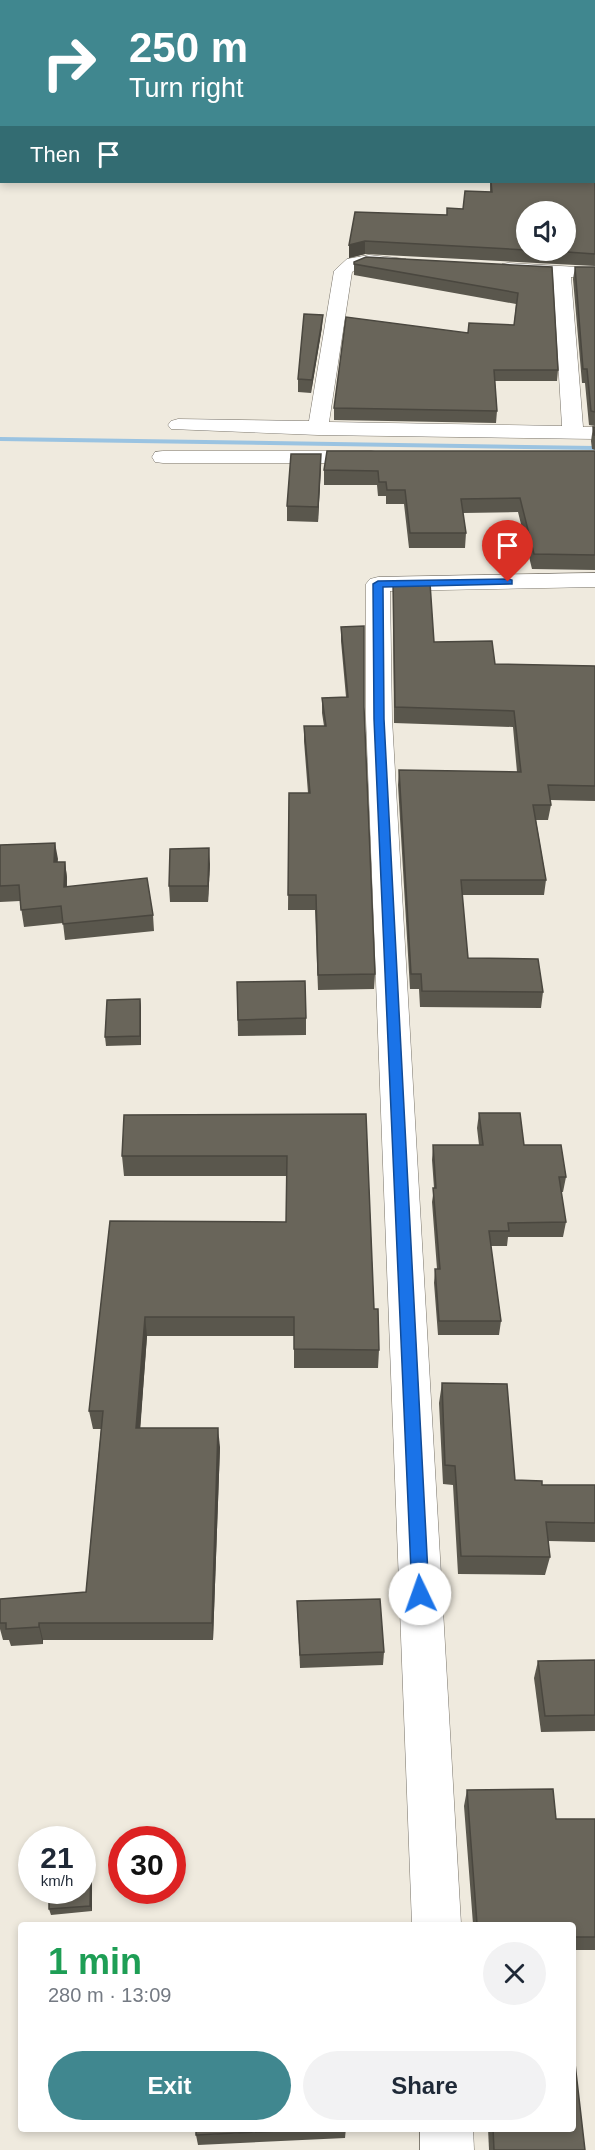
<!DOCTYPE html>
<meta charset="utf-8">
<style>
body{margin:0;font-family:Arial,sans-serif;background:#f2f2f3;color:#1f2937;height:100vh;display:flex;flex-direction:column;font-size:22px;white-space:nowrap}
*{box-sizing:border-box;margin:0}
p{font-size:20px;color:#747a83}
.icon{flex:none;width:33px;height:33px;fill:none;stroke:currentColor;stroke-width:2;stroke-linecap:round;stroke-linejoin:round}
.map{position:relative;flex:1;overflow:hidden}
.side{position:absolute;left:18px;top:1922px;width:558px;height:210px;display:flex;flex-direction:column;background:#fff;border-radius:6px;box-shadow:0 3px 9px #0003}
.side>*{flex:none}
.top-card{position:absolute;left:0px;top:0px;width:596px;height:183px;box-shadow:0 3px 9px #0003;background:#40878f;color:#fff;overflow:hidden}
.controls{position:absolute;left:516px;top:201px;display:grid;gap:12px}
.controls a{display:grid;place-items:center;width:60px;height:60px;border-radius:50%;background:#fff;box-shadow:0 3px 9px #0003;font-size:30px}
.speed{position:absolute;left:18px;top:1826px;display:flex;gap:12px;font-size:30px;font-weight:700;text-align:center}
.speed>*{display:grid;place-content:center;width:78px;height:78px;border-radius:50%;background:#fff;box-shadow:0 3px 9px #0003;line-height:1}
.speed small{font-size:15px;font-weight:400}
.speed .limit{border:9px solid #d22;background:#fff;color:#111}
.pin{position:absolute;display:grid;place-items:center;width:51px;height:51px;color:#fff;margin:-62px -26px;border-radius:50% 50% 50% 0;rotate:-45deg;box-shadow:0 0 6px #0007}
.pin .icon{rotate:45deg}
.me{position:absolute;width:66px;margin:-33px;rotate:357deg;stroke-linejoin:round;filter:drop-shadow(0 0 4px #0008)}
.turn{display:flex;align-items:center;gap:21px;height:126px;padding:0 30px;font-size:27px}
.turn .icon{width:78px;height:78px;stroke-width:2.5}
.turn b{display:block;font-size:42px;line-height:51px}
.then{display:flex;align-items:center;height:57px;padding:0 30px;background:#0003;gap:12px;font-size:22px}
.round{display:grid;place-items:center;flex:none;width:63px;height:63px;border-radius:32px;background:#f2f2f3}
.summary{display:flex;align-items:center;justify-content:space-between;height:102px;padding:0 30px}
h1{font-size:36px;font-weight:700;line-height:45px;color:#1e9e55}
.action{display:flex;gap:12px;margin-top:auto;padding:12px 30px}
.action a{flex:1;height:69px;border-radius:36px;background:#40878f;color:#fff;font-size:24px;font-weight:700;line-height:69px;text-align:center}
.action a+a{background:#f2f2f3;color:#1f2937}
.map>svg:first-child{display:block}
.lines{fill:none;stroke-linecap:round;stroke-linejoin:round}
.stream{fill:#9ac3e1;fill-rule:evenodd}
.minor-casing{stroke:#787369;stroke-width:1}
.trunk-casing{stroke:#b2817b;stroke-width:1}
.minor{fill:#fff;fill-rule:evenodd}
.trunk{fill:#ffc3be;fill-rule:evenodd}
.wall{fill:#5a574d;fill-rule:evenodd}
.shaded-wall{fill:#4a473f}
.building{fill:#69655a;stroke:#4a473f;stroke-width:1.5}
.route{fill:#1a73e8;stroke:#114b97;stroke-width:1.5}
</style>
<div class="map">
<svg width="595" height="2150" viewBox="0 0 595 2150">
<rect width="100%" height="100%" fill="#efeade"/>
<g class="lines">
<!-- stream -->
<g class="stream">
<polygon points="397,0 404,0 393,2"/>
<rect x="0" y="3" width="2" height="2"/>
<polygon points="0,437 595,446 595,450 0,441"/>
</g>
<!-- minor casing -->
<g class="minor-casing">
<g id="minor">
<polygon points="369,255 406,259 409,263 406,267 400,268 361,266 352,272 329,422 562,426 553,276 508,273 502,272 499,268 502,264 508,263 595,268 595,278 571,277 583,427 595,427 595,439 318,435 171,429 168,425 171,421 178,419 309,421 334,271 347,259"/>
<polygon points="163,451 371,451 379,452 382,457 379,462 371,463 163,463 155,462 152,457 155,452"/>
<polygon points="595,573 595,587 390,591 392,719 461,1924 412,1924 366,719 366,584 370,579 378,577"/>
<polygon points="420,2128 473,2128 474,2150 420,2150"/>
</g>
</g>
<!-- trunk casing -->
<g class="trunk-casing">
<g id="trunk">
<rect x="594" y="37" width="1" height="8"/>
<rect x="0" y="58" width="2" height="8"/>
</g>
</g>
<!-- minor -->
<use href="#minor" class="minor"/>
<!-- trunk -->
<use href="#trunk" class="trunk"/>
</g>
<!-- wall -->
<g class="wall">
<path d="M595,166v100l-230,-12 -16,4v-13l98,-30 16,-6 27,-17v-10h104zM526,212l40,38h-40z"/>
<polygon points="354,262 552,267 558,370 557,381 495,381 497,411 496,423 334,420 334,408 468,333 514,325 516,304 354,275"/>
<polygon points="575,267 595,267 595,426 589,425 585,383 582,383 573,279"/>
<polygon points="322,327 311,393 298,392 298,379"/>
<polygon points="593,427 595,427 595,450 592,449 591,441"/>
<polygon points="595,451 595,570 532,569 518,512 463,513 466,533 465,548 409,548 404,504 386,504 386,496 378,496 377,485 324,485 324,470"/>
<polygon points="321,454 318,522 287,521 287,506"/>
<polygon points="393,583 434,642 495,664 595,666 595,801 550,800 551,805 548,820 536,820 546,880 544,895 462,895 468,958 543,992 541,1008 420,1007 419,989 410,989 398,785 399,770 517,772 513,727 394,723 393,597"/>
<polygon points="341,627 364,707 375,974 374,989 318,990 315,910 288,910 289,793 308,793 304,741 304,726 324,726 322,713 322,698 346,697 341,641"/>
<polygon points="55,843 57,862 65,862 67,878 67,887 153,915 154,931 65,940 63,923 24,927 20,901 0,902 0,845"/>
<polygon points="210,864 208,902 170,902 169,886"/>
<polygon points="237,982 306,1018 306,1035 238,1036"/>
<polygon points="140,999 141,1008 141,1045 106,1046 105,1037"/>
<polygon points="479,1113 566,1177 563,1192 561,1192 566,1222 563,1237 508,1237 507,1246 491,1246 501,1321 499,1335 438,1335 434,1283 435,1269 437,1269 432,1202 434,1188 432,1160 433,1145 479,1145 477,1128"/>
<polygon points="366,1114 374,1309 379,1350 378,1368 294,1368 294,1336 147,1336 140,1428 220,1447 213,1640 43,1640 43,1644 11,1646 9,1640 3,1640 0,1629 0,1599 86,1592 101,1429 93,1429 89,1411 110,1221 286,1222 287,1176 124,1176 122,1156"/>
<polygon points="442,1383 515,1480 542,1485 595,1485 595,1542 548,1541 550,1557 545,1575 458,1574 453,1485 443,1484 439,1403"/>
<polygon points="297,1601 384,1652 383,1665 300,1668"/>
<polygon points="595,1660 595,1731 541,1732 534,1678 538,1661"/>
<polygon points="467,1790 556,1819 595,1819 595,1950 573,1950 573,1924 473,1924 464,1806"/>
<polygon points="92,1869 92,1911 51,1915 49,1909"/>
<polygon points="346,2128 345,2138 198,2145 196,2135"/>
<polygon points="488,2128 573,2128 585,2150 489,2150"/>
</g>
<!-- shaded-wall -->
<g class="shaded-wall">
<polygon points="365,241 365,254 349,258 349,245"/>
<polygon points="323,315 322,327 311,393 312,380"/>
<polygon points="321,454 321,469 318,522 318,507"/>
<polygon points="55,843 58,859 56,879 54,862"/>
<polygon points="209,848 210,864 208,902 208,886"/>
<polygon points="65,862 67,878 66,903 64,887"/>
<polygon points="140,999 141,1008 141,1045 140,1036"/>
<polygon points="145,1317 147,1336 139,1446 136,1428"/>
<polygon points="218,1428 220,1447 213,1640 212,1623"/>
<polygon points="39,1623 43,1640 43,1644 39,1627"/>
<polygon points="91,1863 92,1869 92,1911 90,1906"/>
</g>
<!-- building -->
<g class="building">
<polygon points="594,166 595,166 595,254 539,250 566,250 566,212 526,212 526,250 365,241 349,245 355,212 447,215 447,208 463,209 465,191 492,192 491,182 594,182"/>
<polygon points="366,257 552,267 558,370 494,370 497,411 334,408 346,317 468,333 469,323 514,325 518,293 354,264 354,262"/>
<polygon points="575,267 595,267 595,412 591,411 587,369 583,369"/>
<polygon points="304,314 323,315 312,380 298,379"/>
<polygon points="593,427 595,427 595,435 594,435"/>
<polygon points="327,451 595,451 595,555 534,554 520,498 461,499 466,533 410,533 405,490 387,490 386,482 379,482 378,471 324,470"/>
<polygon points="291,454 321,454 318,507 287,506"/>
<polygon points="393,583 430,583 434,642 492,641 495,664 595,666 595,786 548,785 551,805 533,805 546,880 461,880 468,958 538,959 543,992 422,991 421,974 411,974 399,770 521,772 514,711 395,707"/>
<polygon points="364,626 364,707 375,974 318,975 316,895 288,895 289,793 310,793 304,726 326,726 322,698 348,697 341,627"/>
<polygon points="55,843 54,862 65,862 64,887 147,878 153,915 63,924 61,906 21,910 19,885 0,886 0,845"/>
<polygon points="209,848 208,886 169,886 170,849"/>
<polygon points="305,981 306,1018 238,1020 237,982"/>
<polygon points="140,999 140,1036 105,1037 107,1000"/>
<polygon points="479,1113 520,1113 524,1145 561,1145 566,1177 559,1177 566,1222 508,1223 509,1231 489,1231 501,1321 439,1321 435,1269 440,1269 433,1188 436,1188 433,1145 483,1145"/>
<polygon points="366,1114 374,1309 378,1309 379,1350 294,1349 294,1317 145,1317 136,1428 218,1428 212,1623 39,1623 39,1627 6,1629 6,1623 0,1623 0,1599 86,1592 103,1411 89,1411 110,1221 286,1222 287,1156 122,1156 124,1115"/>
<polygon points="442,1383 507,1384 515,1480 542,1481 542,1485 595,1485 595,1523 546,1522 550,1557 461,1556 455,1466 445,1465"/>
<polygon points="380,1599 384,1652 300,1655 297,1601"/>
<polygon points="595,1660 595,1715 545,1716 538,1661"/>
<polygon points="553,1789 556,1819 595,1819 595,1937 573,1937 573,1924 477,1924 467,1790"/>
<polygon points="91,1863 90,1906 49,1909 49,1890 82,1890 82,1864"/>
<polygon points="573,2046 585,2150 494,2150 493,2128 573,2128"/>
<polygon points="196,2128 339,2128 196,2135"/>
</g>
<!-- route -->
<polygon class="route" points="508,579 512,580 512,584 383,587 384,719 429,1594 427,1600 420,1602 414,1600 412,1594 374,719 373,584 378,581"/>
</svg>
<div class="controls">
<a><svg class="icon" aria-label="sound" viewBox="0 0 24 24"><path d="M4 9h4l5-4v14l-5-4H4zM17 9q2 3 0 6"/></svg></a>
</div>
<div class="speed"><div>21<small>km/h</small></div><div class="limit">30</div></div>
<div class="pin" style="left:508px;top:582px;background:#d93025"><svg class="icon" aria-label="arrive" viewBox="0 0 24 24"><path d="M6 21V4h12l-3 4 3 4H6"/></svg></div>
<svg class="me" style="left:420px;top:1594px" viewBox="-20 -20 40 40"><circle r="19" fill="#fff"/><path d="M0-13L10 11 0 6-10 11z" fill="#1a73e8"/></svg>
<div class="top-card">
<div class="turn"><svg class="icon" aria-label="right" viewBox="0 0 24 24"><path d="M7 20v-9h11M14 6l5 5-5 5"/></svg><div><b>250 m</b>Turn right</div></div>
<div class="then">Then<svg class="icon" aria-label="arrive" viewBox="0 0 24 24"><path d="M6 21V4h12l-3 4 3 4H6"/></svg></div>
</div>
<section class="side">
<div class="summary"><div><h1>1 min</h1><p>280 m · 13:09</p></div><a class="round"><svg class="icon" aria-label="close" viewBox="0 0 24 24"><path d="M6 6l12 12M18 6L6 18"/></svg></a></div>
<div class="action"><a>Exit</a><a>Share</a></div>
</section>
</div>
